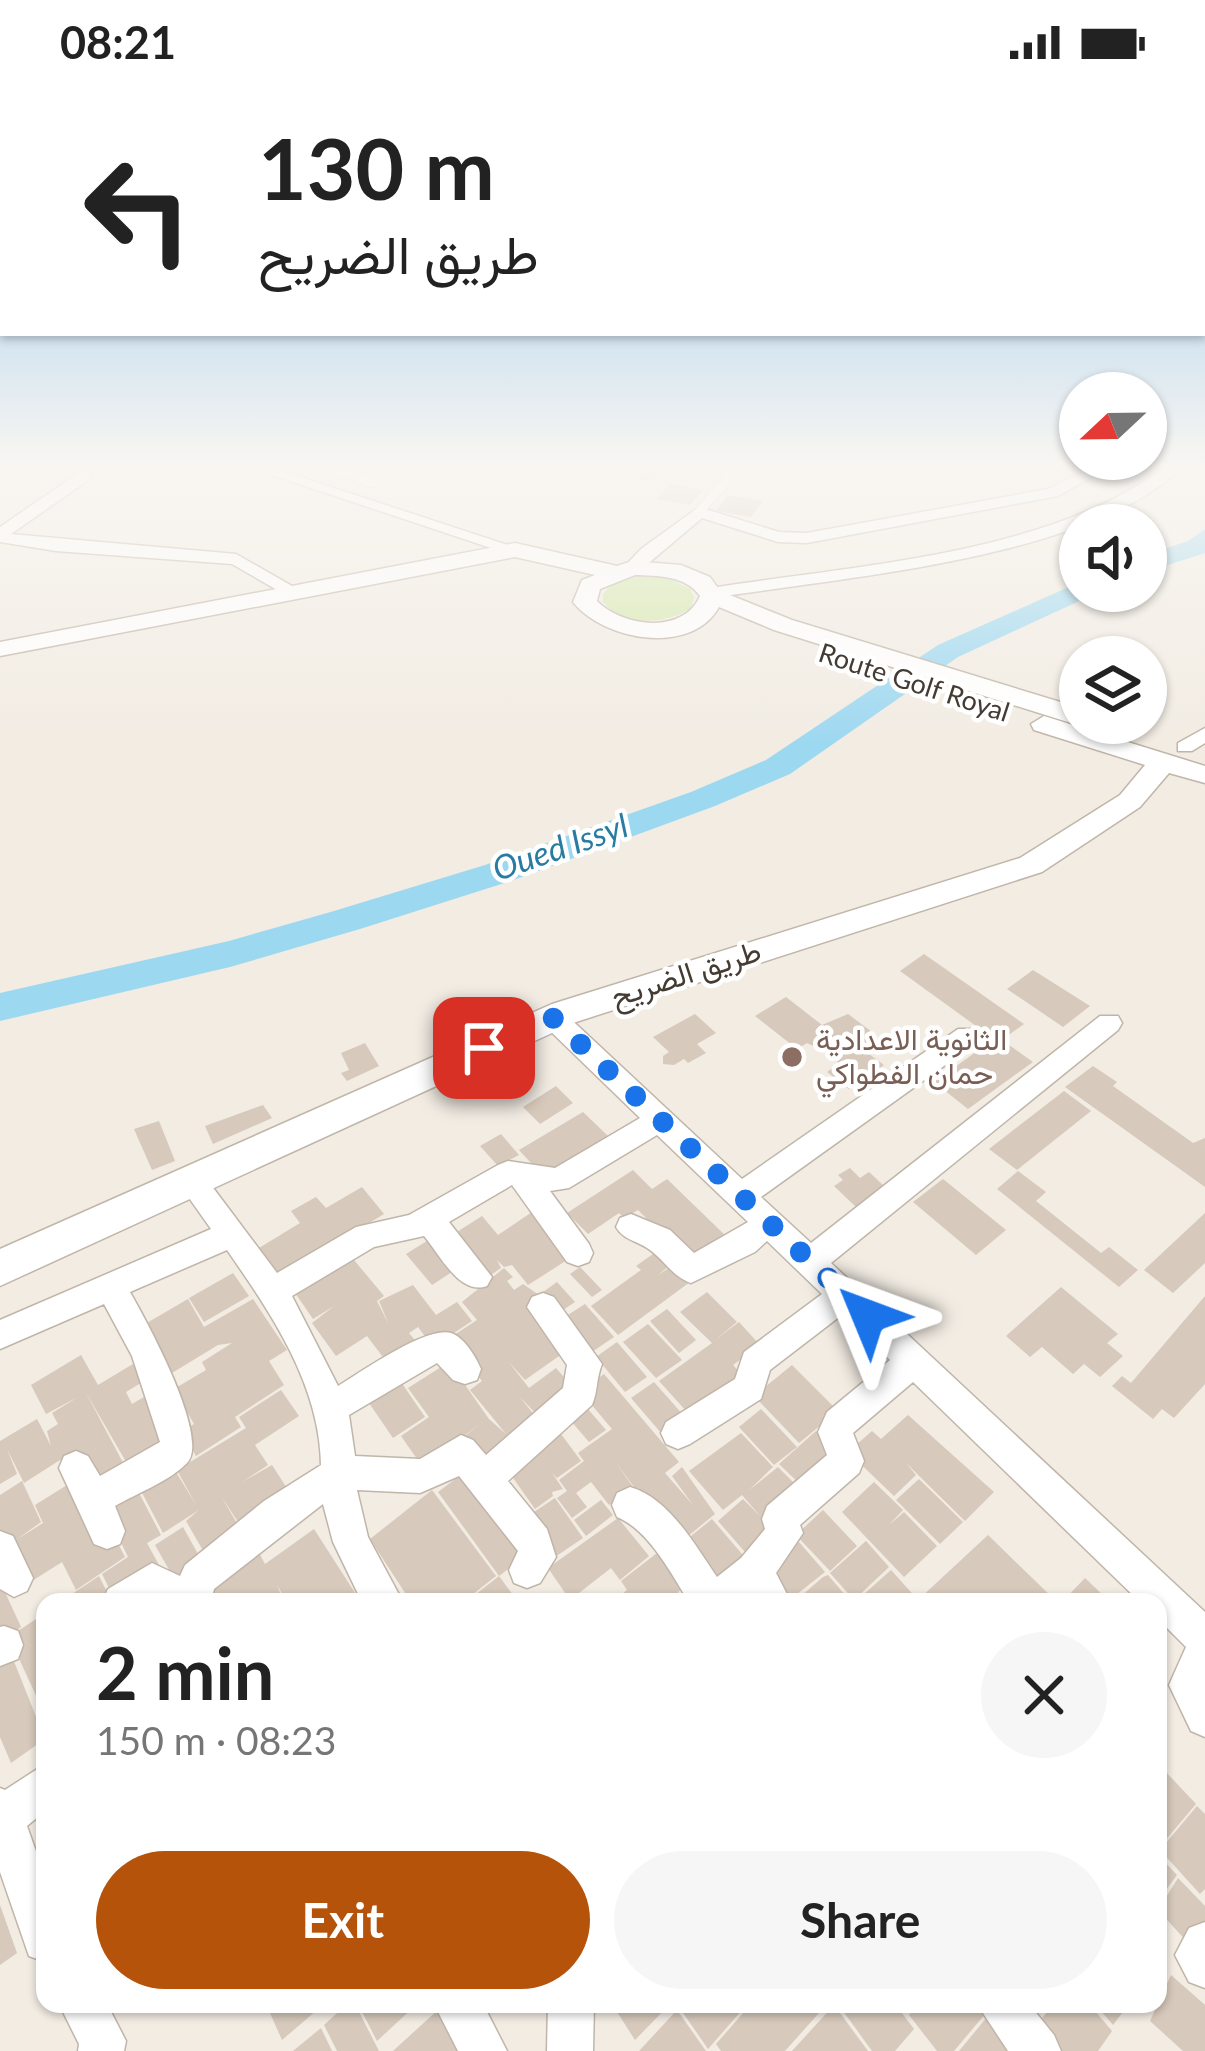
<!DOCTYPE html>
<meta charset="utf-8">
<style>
body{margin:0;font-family:Lato,Vazirmatn,sans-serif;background:#f6f6f6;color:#222;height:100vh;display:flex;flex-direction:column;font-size:45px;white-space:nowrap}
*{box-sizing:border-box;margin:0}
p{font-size:39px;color:#767676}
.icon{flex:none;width:66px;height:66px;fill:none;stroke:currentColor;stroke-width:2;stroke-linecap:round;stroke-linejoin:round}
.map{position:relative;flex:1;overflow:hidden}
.drawer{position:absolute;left:36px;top:1509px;width:1131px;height:420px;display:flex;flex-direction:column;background:#fff;border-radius:24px;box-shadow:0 3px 9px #0004}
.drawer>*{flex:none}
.top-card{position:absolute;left:0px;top:0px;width:1206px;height:252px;box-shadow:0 3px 9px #0004;background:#fff;color:#222;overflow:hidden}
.needle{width:78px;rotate:248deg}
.tools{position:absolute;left:1059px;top:288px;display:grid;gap:24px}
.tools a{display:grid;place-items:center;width:108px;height:108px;border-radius:50%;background:#fff;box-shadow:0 3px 9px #0004;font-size:60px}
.pin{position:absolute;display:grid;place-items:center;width:102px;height:102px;color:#fff;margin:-51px;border-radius:24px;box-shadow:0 6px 18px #0006}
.me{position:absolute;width:132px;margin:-66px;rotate:314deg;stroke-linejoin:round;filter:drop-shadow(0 0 9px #0008)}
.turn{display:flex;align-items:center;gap:42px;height:252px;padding:0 60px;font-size:54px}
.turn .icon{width:156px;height:156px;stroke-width:2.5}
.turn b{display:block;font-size:84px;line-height:102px}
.round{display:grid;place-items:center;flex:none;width:126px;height:126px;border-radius:63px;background:#f6f6f6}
.head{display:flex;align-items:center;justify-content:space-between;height:204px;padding:0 60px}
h1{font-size:72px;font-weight:700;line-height:90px}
.cta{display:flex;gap:24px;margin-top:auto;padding:24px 60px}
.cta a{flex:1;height:138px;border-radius:72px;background:#b45309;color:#fff;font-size:48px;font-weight:700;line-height:138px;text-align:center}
.cta a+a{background:#f6f6f6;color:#222}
.status{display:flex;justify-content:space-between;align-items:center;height:84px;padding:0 60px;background:#fff;direction:ltr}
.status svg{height:33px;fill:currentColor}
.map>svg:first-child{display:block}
.green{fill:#d3e8aa}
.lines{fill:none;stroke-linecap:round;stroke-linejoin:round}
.river{fill:#9dd8f1;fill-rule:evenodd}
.building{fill:#d7c9bb}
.service-casing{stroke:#c0b5a9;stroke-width:10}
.minor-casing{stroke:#c0b5a9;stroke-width:3}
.tertiary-casing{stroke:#c0b5a9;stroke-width:3}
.service{stroke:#fff;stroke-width:9}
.minor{fill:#fff;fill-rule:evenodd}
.tertiary{fill:#fff;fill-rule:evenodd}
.route{stroke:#1a73e8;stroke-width:21;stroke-dasharray:0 37.8}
.education-dot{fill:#8d6e63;stroke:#fff;stroke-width:4.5}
.labels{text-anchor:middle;stroke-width:9;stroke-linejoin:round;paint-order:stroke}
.far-street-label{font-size:27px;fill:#443b33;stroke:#fff}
.street-label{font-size:30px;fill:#443b33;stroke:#fff}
.education-label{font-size:30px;fill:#785e54;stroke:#fff;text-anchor:start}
.water-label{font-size:33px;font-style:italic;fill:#287ba1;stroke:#fff}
</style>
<div class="status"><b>08:21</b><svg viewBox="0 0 49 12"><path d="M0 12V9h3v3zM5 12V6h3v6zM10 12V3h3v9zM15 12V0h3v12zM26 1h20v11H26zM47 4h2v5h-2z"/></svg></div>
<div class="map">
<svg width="1205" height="1967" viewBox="0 0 1205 1967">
<rect width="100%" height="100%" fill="#f2ece3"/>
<!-- green -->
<path class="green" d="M634,492l34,2 22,11 4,8 -3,11c-26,17 -67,19 -88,-6v-8l10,-11z"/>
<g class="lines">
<!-- river -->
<g class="river">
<polygon points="1205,445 1205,469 1146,488 1146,471 1188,457"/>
<polygon points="1080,498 1080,507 1093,507 1090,512 958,573 790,690 715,722 511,797 360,845 230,883 0,937 0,909 229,857 334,827 485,781 691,708 766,676 938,561"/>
</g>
</g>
<!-- building -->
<g class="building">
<polygon points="628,384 652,387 686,386 642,397"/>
<polygon points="669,400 703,406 690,421 656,415"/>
<polygon points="728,411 763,417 751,433 716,427"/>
<polygon points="924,870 1024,940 1002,956 1033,978 968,1025 934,998 994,955 900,887"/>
<polygon points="1033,886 1090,922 1063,943 1007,905"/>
<polygon points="786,913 822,941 848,930 876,951 869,957 878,964 869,970 884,981 849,1005 827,988 839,979 822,966 807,959 797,965 755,932"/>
<polygon points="695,930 716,949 697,960 706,969 688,979 684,975 674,981 663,980 663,972 669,968 653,953"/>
<polygon points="365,959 379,982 347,997 341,989 349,986 341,969"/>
<polygon points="1093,982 1117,998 1113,1002 1193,1059 1205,1054 1205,1103 1065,1003"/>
<polygon points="556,1002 573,1019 540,1040 523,1023"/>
<polygon points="1064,1007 1091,1027 1017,1086 989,1065"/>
<polygon points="263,1021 272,1034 213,1060 205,1042"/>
<polygon points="583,1028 609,1053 544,1093 519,1066"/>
<polygon points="159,1037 175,1077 152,1086 134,1045"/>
<polygon points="501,1050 519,1071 498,1082 480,1062"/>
<polygon points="850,1084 860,1094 869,1088 885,1103 857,1124 834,1102 843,1096 838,1091"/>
<polygon points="633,1086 652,1105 667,1095 730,1156 694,1182 638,1126 624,1134 619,1129 588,1150 567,1129"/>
<polygon points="1018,1087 1046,1108 1036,1117 1101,1169 1109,1163 1138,1186 1119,1203 997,1105"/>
<polygon points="943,1095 1006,1146 976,1171 913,1118"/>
<polygon points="362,1103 384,1130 280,1193 259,1164 300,1139 291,1127 316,1113 326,1124"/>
<polygon points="538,1124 575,1171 528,1201 512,1181 504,1183 497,1176 501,1184 485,1195 449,1153 482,1132 498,1151"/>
<polygon points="1205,1129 1205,1179 1173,1209 1144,1186"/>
<polygon points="435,1152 461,1182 432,1201 406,1170"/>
<polygon points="663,1163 676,1176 657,1192 673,1181 690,1198 618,1251 591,1222 641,1186 636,1182"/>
<polygon points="349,1170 384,1212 377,1217 389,1241 379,1217 413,1201 436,1231 457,1218 472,1237 433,1263 418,1243 409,1249 422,1265 392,1285 367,1252 336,1272 312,1239 334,1222 313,1235 291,1203"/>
<polygon points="580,1183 602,1206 592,1213 570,1190"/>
<polygon points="504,1184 513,1193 507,1197 514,1206 523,1200 539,1211 528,1218 569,1265 525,1296 508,1277 529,1304 556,1284 576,1307 540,1334 519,1312 540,1338 487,1385 463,1354 479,1340 424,1385 401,1352 429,1333 408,1304 449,1278 489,1335 506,1350 470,1306 482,1297 448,1255 477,1236 462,1218"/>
<polygon points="233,1189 249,1212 204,1238 189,1214"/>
<polygon points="557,1198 575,1218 560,1228 543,1208"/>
<polygon points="1061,1203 1118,1250 1107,1259 1123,1272 1100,1293 1084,1280 1073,1290 1042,1263 1030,1273 1006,1252"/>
<polygon points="707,1208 737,1238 715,1256 739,1238 760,1261 733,1281 744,1293 688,1329 659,1297 712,1259 680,1228"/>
<polygon points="1205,1212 1205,1300 1174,1334 1162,1325 1153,1335 1112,1302 1122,1292 1131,1299"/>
<polygon points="188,1215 204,1243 253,1215 287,1266 269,1277 284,1301 235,1333 241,1343 196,1372 182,1348 194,1340 174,1305 206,1286 202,1278 232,1259 218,1261 172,1289 145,1240"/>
<polygon points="585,1220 614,1253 589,1270 560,1236"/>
<polygon points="667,1225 696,1256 679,1269 650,1237"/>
<polygon points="648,1240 682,1276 656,1294 623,1258"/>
<polygon points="617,1258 647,1293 625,1308 596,1273"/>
<polygon points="81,1271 98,1301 133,1280 144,1297 126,1308 132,1320 149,1310 171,1363 132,1388 85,1307 129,1390 96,1410 60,1376 24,1399 7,1365 17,1390 0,1400 0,1357 37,1335 51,1362 47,1347 58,1340 52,1329 78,1313 46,1330 31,1301"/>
<polygon points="792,1281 838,1327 799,1359 754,1312"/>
<polygon points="604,1290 679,1378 665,1389 693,1421 672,1392 682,1383 715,1430 677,1461 614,1376 633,1403 609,1421 591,1398 576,1409 587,1423 572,1434 557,1414 567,1407 559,1396 584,1377 578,1369 612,1345 580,1307"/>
<polygon points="401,1298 425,1333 393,1354 369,1319"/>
<polygon points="654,1298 685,1333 662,1350 631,1314"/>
<polygon points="281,1306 299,1332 255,1361 268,1381 242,1398 272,1381 290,1409 240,1441 221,1412 245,1453 209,1477 186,1437 199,1426 163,1449 137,1399 170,1378 196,1421 177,1386 246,1344 239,1333"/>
<polygon points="587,1324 606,1346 589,1358 571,1337"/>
<polygon points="761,1325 797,1363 774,1381 739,1343"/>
<polygon points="908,1331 994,1408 965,1437 906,1379 916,1391 894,1412 848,1368 872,1347 881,1355"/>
<polygon points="816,1347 840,1370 804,1404 779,1380"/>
<polygon points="741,1349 773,1383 748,1407 778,1383 802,1407 776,1452 751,1475 718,1437 743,1415 761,1433 742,1411 723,1426 689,1387"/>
<polygon points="561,1350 581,1377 557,1394 552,1389 563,1405 552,1408 553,1412 535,1425 506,1384"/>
<polygon points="470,1384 531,1467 499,1492 438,1408"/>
<polygon points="919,1395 963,1438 940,1460 896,1416"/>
<polygon points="22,1397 41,1438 16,1456 43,1439 35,1421 72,1398 111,1446 125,1473 76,1506 62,1478 24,1502 0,1449 0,1411"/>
<polygon points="874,1398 903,1426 889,1441 904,1428 937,1462 904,1493 842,1428"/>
<polygon points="432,1406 496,1492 463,1518 411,1518 370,1455"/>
<polygon points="138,1407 161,1451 147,1459 160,1483 114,1514 102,1490 128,1473 106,1427"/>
<polygon points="555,1414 583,1454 552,1475 525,1434"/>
<polygon points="601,1416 613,1431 586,1452 574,1436"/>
<polygon points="823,1426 857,1462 830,1487 796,1451"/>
<polygon points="618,1434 649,1472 620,1496 611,1484 570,1516 548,1484"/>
<polygon points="712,1435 748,1477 716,1503 681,1460"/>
<polygon points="183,1443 203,1479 176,1498 155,1461"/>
<polygon points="314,1445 357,1512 349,1518 287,1518 277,1501 284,1518 216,1518 207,1502 256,1463 265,1480"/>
<polygon points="988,1451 1057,1518 855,1518 891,1486 918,1516"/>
<polygon points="866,1457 889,1483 854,1516 830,1489"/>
<polygon points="799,1458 825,1488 787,1518 763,1490"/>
<polygon points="666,1462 692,1497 678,1508 685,1518 612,1518 627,1506 621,1497"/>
<polygon points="0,1481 4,1506 21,1543 0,1557"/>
<polygon points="828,1491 851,1518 794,1518 823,1493"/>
<polygon points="99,1492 107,1508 92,1518 60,1518"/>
<polygon points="499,1492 518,1518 466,1518"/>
<polygon points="1085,1494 1110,1518 1062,1518"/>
<polygon points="45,1529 45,1631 9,1553"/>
<polygon points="11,1570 45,1655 11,1679 0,1653 0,1577"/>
<polygon points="1163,1685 1196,1720 1158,1765 1158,1690"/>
<polygon points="1197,1722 1205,1730 1205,1805 1200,1810 1160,1766"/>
<polygon points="1158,1771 1177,1791 1158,1817"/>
<polygon points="1178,1794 1205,1822 1205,1843 1191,1862 1158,1826"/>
<polygon points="0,1821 17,1869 0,1881"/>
<polygon points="1171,1891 1205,1921 1205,1967 1183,1967 1150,1937"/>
<polygon points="266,1920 324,1920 282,1956"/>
<polygon points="347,1920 355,1920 379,1967 337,1967 324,1941"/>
<polygon points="358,1920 417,1920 377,1957"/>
<polygon points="612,1920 670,1920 635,1956"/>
<polygon points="677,1920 740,1920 743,1925 708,1965"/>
<polygon points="751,1920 827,1920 785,1967 721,1967 716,1960"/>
<polygon points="838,1920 895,1920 914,1945 895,1967 872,1967"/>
<polygon points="918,1920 989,1920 991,1923 954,1967 937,1967 909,1931"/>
<polygon points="1053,1920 1089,1920 1112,1947 1098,1967 1050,1967 1033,1946"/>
<polygon points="1095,1920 1129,1920 1113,1941"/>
<polygon points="834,1921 868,1967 792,1967"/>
<polygon points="440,1924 463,1967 393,1967"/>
<polygon points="677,1926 706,1967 639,1967"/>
<polygon points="992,1927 1024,1967 959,1967"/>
<polygon points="321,1944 332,1967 293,1967"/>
</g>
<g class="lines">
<!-- service casing -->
<g class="service-casing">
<g id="service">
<polyline points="329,384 374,399"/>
<polyline points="699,428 737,384"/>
</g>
</g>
<!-- minor casing -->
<g class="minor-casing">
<g id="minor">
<polygon points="78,384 92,384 90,395 11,450 236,470 306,510 291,514 232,480 56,467 0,458 0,443 77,390"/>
<polygon points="251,384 273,384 523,466 509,470"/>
<polygon points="1089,384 1108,384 1058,412 807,459 778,458 702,434 638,488 623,484 641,465 699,423 779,448 807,449 1048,405"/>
<path d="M1164,384h17c-92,91 -343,110 -470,130l-9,-5 9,-5c143,-23 334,-32 453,-120z"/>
<polygon points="1205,644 1205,659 1192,667 1178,667 1178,659"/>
<path d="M553,925l9,2 180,168 216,-150h18l4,7 -4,7 -215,154 50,46 289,-227h18l4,7 -4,7 -287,233 374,349v125l-14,-6 -22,-46 17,-38 -28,-28v-17h-18l-227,-220 -60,51 11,28 -5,12 -59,52 3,8 -27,40 15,29h-102c-17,-27 -40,-72 -72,-85l-5,-12 5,-12 13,-6c39,11 65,58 87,90l24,-19 24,-29 -3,-10 5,-13 60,-51 -9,-23 9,-20 63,-52 -47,-46 -73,56 -9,29 -71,45 -12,5 -12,-5 -5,-11 5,-11 69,-43 9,-27 78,-58 -55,-53 -12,11 -64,31c-18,-6 -26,-22 -41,-33 -13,-10 -26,-9 -34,-23l4,-9 11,-4 39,16 24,23 54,-31 -91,-87 -88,53 -19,3 39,53 4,9 -4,9 -11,4 -11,-4 -55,-77 -63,37 43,55 -5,9c-27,10 -47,-31 -63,-50l-50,11 -82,49 46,90c23,-14 88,-60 113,-53 13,4 25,24 30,36l-4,11 -12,4 -12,-4 -16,-17 -88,52 6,41 65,3 41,-24 12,5 13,15 77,-67 4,-23 -40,-58 5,-10 11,-4 11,4 48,67c-6,15 -4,27 -10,41l-84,76 39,48 9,28 -16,26 -13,5 -13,-5 -5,-13 9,-19 -59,-75 -39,17 -63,-3 11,47 35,65h-41l-29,-60 -10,-38 -109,85 -3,13h-109l6,-13 44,-26 28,13 5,-11 79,-64 57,-36c-1,-80 -50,-152 -94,-215l-97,42c16,28 81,146 57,171 -17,18 -51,31 -72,43l10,25 -5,13 -13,5 -13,-5 -35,-76 5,-12 12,-5 12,5 12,20 60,-34 -28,-86 -28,-52 -104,45v-29l211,-91 -34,-48 5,-8 10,-4 10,4 75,100 79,-46 53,-12 89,-50 10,-4 47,7 85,-50 -96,-93 -4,-7z"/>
<polygon points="0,1447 13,1452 33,1494 27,1507 14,1513 0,1505"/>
<polygon points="4,1542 18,1547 23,1561 18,1575 0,1582 0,1543"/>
<polygon points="45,1680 45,1727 27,1742 45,1793 45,1878 29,1872 0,1788 0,1704 5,1706"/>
<polygon points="1205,1838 1205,1904 1189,1898 1175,1871 1189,1844"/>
<polygon points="59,1920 107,1920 126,1957 124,1967 78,1967 79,1960"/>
<polygon points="434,1920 483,1920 507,1967 458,1967"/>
<polygon points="548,1920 594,1920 593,1967 547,1967"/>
<polygon points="977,1920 1029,1920 1054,1951 1061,1967 1008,1967"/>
</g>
</g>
<!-- tertiary casing -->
<g class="tertiary-casing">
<g id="tertiary">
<path d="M515,459l102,23 15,-5 49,4 29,12 10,14 72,29 288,88v15h8h-17l-297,-93 -55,-23c-28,50 -116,33 -146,-5l9,-22 13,-5 -80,-18 -515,99v-14zM635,491c23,1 50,0 65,21 -17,39 -77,31 -103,5l3,-12z"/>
<polygon points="1044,632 1205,682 1205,699 1169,689 1140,723 1042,788 576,938 0,1202 0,1165 552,920 1020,774 1120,711 1145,681 1034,646 1031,640"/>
</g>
</g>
<!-- service -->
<use href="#service" class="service"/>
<!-- minor -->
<use href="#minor" class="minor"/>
<!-- tertiary -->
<use href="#tertiary" class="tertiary"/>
</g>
<!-- sky -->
<linearGradient id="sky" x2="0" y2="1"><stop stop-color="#8ac2ec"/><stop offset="0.58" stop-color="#f9f6f2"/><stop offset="1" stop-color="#f9f6f2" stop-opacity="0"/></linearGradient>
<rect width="1205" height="659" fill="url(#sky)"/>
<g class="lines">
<!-- route -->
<polyline class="route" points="484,964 553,934 868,1232"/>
</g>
<!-- markers -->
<circle class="education-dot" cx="792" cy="973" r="12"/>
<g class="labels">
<!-- far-street labels -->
<g class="far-street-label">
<text transform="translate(914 599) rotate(18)" y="9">Route Golf Royal</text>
</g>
<!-- street labels -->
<g class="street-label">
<text transform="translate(686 890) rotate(-18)" y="10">طريق الضريح</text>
</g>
<!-- education labels -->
<g class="education-label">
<text x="816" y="966">الثانوية الاعدادية<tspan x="816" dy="34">حمان الفطواكي</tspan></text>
</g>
<!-- water labels -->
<g class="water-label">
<text transform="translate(560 763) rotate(-19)" y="12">Oued Issyl</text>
</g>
</g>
</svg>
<div class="tools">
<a><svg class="needle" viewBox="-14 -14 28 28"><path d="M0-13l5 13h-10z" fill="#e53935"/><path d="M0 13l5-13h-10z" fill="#767676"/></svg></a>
<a><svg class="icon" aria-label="sound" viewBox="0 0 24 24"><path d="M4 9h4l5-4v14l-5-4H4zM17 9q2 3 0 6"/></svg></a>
<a><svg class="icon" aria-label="layers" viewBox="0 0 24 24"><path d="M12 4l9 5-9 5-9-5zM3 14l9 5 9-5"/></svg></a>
</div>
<div class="pin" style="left:484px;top:964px;background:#d93025"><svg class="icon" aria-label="arrive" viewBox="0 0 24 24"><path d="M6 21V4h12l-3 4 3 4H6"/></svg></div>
<svg class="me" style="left:868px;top:1232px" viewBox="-20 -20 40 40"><path d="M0-17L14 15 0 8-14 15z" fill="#1a73e8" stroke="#fff" stroke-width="4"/></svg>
<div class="top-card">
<div class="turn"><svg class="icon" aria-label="left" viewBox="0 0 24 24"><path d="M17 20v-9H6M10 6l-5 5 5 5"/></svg><div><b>130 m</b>طريق الضريح</div></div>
</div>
<section class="drawer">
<div class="head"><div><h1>2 min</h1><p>150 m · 08:23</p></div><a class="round"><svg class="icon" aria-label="close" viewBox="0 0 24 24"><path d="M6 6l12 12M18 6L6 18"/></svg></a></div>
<div class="cta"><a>Exit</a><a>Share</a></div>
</section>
</div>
